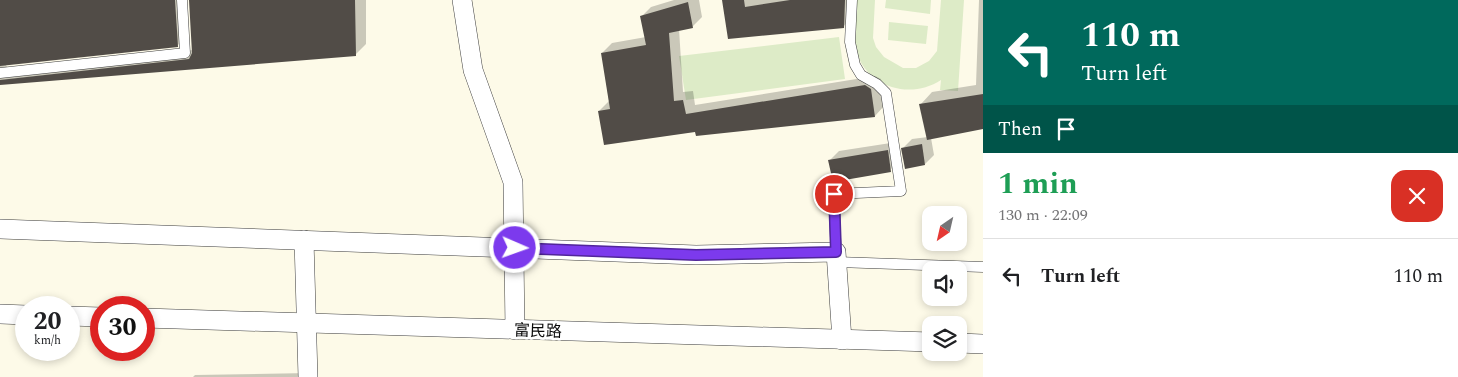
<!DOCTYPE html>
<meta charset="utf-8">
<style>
body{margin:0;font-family:Spectral,"Noto Sans SC",serif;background:#f6f6f6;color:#202124;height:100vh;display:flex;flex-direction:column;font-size:19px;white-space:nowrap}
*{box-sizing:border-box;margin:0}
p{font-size:16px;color:#757577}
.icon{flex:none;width:28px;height:28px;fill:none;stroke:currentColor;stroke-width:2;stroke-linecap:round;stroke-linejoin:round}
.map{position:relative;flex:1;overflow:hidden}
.side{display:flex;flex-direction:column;background:#fff;width:475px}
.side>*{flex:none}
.banner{background:#00695c;color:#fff;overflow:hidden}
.needle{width:32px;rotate:214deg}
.tools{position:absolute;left:922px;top:206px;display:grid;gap:10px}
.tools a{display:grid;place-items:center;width:45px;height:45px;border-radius:10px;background:#fff;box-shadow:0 2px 8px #0003;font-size:25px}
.speed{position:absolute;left:15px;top:296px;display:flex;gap:10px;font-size:25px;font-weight:700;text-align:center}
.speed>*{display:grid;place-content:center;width:65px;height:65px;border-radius:50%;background:#fff;box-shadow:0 2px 8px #0003;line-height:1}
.speed small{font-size:12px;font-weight:400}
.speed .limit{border:8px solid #d22;background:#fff;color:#111}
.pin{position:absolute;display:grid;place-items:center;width:42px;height:42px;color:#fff;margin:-21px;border:2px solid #fff;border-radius:50%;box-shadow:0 1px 5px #0007}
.me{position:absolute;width:55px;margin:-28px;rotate:92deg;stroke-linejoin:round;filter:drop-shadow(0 0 4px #0008)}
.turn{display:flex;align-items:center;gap:18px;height:105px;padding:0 15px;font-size:22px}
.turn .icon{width:65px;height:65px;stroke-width:2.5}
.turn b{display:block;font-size:35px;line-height:42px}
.then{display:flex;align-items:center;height:48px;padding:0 15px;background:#0003;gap:10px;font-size:19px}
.round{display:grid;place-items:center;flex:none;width:52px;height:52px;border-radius:15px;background:#f6f6f6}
.overview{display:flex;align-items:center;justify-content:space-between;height:85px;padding:0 15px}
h1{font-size:30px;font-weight:700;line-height:38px;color:#1e9e55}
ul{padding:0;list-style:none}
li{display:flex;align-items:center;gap:15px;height:75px;padding:0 15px;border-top:1px solid #e0e0e0}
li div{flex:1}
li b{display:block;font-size:19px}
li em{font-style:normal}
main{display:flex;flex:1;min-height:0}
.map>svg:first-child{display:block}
.pitch{fill:#ddebc7}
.shadow{fill:#0003}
.building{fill:#514c47}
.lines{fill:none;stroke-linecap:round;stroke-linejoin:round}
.lane-casing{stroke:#3d3d3d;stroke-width:11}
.street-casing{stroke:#3d3d3d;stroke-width:20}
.lane{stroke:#fff;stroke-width:10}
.street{stroke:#fff;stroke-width:19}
.route-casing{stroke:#51269a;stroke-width:12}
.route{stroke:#7c3aed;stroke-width:9}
.labels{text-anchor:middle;stroke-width:5;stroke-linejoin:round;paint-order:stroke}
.street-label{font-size:16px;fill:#0a0a0a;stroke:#fff}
</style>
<main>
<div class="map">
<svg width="983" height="377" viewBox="0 0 983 377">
<rect width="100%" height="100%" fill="#fdfae8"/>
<!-- pitch -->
<g class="pitch">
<path d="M856,0h19l-2,38 3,9 8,10 19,11h13l13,-7 8,-10 4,-51h23l-6,91 -18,-1 1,-10c-30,20 -75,8 -85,-30 -4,-15 0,-34 0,-50z"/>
<polygon points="886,0 931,0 930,14 885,8"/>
<polygon points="889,22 928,26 926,44 888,40"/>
<polygon points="839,37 845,79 686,100 679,56"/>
</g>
<!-- shadow -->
<g class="shadow">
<polygon points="0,0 186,0 188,35 177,46 5,64 8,68 12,69 193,50 190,0 366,0 366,44 355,55 0,84"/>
<polygon points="674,0 699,0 702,17 692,27 679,29 683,92 693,91 695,105 875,76 881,79 884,106 875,116 696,131 599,111 609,101 602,53 612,43 646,37 641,17 651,7"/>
<polygon points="724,0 853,0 852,17 843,27 729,38"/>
<polygon points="979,0 983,0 983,128 931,138 934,155 925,164 903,148 912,139 928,137 921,104 932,92 976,85"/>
<polygon points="897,142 900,161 890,170 830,160 839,151"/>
<polygon points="310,373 310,377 193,377 195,375"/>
</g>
<!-- building -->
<g class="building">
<polygon points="0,0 175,0 178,47 0,66"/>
<polygon points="189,0 355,0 356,56 0,85 0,80 189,59 192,53"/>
<polygon points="722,0 744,0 745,7 790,0 845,0 844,28 728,39"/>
<polygon points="688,2 693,28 669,33 674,101 683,100 686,114 865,85 871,89 875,117 696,136 695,132 604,145 598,111 610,109 601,53 646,45 640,16"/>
<polygon points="983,94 983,129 927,140 919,104"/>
<polygon points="922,144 925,165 905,169 901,148"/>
<polygon points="888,150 891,172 833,182 828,160"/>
</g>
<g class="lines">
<!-- lane casing -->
<g class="lane-casing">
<g id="lane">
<polyline points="0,73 185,53 182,0"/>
<polyline points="836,252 834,194 901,191 886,93 877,84 861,75 855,65 850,42 852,0"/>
<polyline points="837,262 983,267"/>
</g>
</g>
<!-- street casing -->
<g class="street-casing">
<g id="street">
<polyline points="462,0 473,70 513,182 515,330"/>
<polyline points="0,229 696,255 836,252 842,340"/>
<polyline points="304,240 308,377"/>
<polyline points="0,314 26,315"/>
<polyline points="69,316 101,317"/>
<polyline points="144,318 931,342"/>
<polyline points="959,343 983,344"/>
</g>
</g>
<!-- lane -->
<use href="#lane" class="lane"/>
<!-- street -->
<use href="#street" class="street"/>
</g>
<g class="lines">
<!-- route casing -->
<g class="route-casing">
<polyline id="route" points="515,248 696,255 836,252 834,194"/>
</g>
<!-- route -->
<use href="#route" class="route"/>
</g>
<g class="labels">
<!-- street labels -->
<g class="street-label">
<text transform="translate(538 330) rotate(2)" y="6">富民路</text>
</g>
</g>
</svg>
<div class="tools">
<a><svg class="needle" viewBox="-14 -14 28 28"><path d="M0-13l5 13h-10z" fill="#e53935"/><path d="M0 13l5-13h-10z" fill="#757577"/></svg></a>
<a><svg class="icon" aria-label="sound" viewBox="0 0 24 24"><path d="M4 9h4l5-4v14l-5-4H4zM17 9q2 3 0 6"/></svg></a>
<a><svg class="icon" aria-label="layers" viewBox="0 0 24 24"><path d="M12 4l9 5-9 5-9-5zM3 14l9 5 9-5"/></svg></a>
</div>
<div class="speed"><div>20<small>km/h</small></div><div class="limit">30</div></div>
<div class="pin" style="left:834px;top:194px;background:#d93025"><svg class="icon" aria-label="arrive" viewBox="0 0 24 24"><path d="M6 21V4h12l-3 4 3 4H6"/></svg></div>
<svg class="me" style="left:515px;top:248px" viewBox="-20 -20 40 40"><circle r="17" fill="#7c3aed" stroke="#fff" stroke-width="3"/><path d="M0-11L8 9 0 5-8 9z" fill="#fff"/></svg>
</div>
<section class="side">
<div class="banner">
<div class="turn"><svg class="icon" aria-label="left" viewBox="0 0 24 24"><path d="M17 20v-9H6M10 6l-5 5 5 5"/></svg><div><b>110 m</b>Turn left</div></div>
<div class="then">Then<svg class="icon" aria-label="arrive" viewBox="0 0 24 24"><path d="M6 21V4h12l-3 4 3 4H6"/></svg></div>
</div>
<div class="overview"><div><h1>1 min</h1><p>130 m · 22:09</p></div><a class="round" style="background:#d93025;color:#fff"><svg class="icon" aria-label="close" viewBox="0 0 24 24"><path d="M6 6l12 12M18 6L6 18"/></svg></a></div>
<ul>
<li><svg class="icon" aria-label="left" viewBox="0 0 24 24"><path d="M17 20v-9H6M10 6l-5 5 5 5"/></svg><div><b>Turn left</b></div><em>110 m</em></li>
</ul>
</section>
</main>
